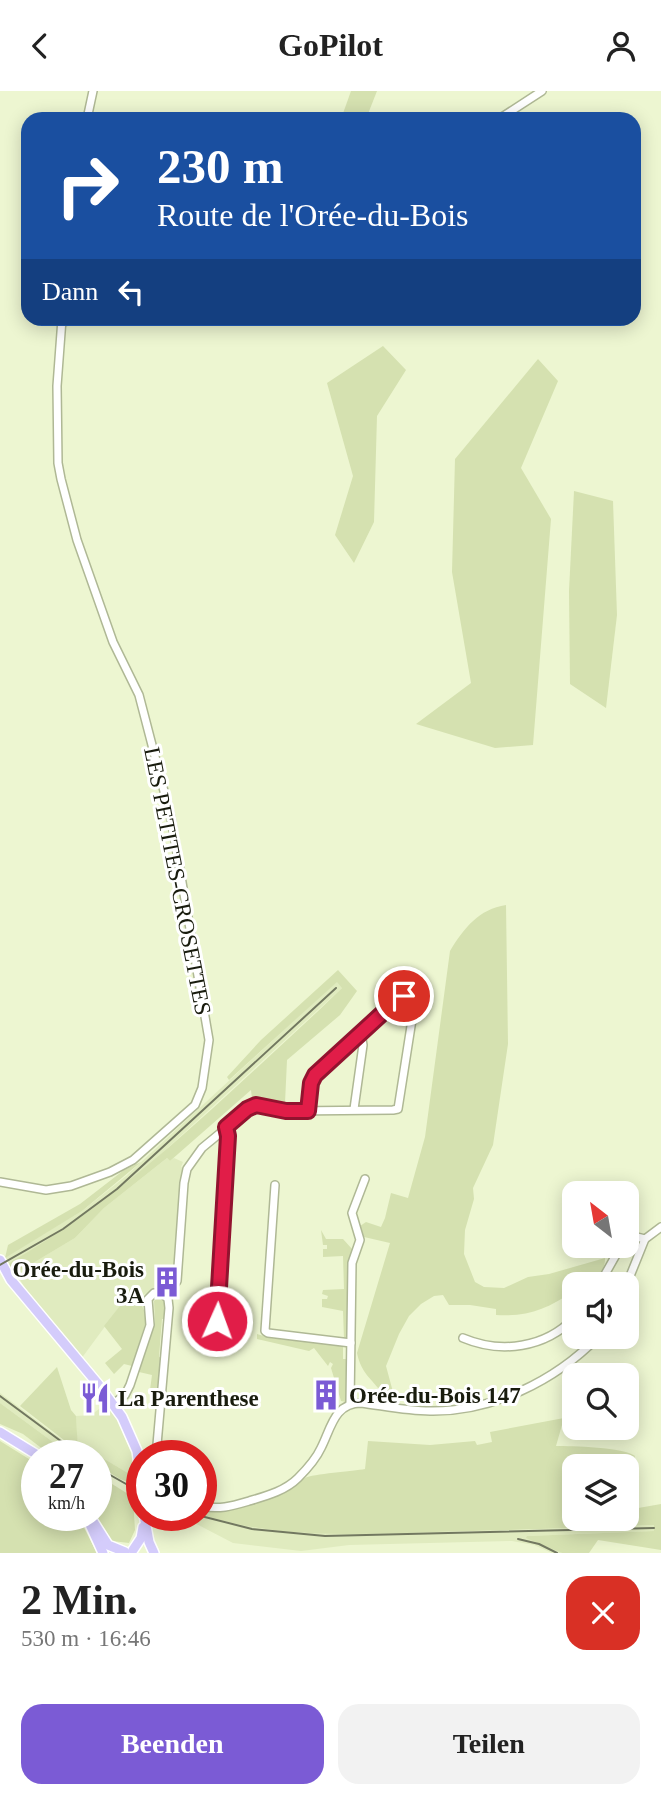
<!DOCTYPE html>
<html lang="de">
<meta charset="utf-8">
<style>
body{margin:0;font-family:Georgia,serif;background:#f2f2f2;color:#222;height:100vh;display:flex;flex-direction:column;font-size:26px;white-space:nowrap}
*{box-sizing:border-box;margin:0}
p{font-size:23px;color:#767676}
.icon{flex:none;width:38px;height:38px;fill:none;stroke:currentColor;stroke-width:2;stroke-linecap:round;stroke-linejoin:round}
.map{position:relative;height:1462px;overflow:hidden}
.drawer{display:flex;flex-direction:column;background:#fff;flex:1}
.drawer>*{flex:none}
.banner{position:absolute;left:21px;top:21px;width:620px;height:214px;border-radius:21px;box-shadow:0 4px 18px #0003;background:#1a4fa0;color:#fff;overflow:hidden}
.needle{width:46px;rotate:329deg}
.buttons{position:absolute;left:562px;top:1090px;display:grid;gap:14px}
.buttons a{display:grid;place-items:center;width:77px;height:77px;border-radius:14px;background:#fff;box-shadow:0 4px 18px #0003;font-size:35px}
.speed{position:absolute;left:21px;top:1349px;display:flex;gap:14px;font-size:35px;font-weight:700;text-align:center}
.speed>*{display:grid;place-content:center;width:91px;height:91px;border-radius:50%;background:#fff;box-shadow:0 4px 18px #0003;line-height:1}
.speed small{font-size:18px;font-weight:400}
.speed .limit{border:10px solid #d22;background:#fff;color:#111}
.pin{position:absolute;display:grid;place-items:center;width:60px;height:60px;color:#fff;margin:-30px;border:4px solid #fff;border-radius:50%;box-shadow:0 2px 7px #0007}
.me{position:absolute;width:77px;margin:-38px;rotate:2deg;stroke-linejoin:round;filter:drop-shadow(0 0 5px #0008)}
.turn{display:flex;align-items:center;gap:24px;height:147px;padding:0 21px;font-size:32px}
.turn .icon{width:91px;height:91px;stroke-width:2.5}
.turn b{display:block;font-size:49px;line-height:60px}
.then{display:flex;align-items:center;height:66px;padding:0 21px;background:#0003;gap:14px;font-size:26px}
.round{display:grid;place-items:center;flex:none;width:74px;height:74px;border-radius:21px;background:#f2f2f2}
.head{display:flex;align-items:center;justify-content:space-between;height:119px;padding:0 21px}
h1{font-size:42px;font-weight:700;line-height:52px}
.action{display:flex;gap:14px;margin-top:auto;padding:14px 21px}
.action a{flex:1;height:80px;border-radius:21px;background:#7b5bd5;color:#fff;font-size:28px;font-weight:700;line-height:80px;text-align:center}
.action a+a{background:#f2f2f2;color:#222}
header{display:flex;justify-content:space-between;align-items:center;height:91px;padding:0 21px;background:#fff;font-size:32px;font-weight:700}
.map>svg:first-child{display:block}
.built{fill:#e0ebbf}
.green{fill:#d5e1b0}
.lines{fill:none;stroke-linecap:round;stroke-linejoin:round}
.minor-casing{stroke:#afb895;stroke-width:10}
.major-casing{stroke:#fff;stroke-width:12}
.minor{stroke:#fff;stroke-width:7}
.major{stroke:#d4ccfb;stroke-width:9}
.rail{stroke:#727860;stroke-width:2}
.route-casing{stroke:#92132f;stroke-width:18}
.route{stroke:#e11d48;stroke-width:12}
.labels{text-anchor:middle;stroke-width:6;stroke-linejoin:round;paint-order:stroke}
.street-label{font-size:23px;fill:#191c0e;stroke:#fff}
.poi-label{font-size:23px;font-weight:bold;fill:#191c0e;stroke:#fff;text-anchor:start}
</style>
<header><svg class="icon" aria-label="back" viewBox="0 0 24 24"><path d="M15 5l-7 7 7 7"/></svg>GoPilot<svg class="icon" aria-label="person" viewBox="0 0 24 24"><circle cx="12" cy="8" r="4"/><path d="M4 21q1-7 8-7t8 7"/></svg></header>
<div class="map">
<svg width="661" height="1462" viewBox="0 0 661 1462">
<rect width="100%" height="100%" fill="#edf6d1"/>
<!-- built -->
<g class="built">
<polygon points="337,890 343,896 147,1076 84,1127 0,1180 0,1169 82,1120 126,1085"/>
<polygon points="167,1067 170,1070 174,1067 183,1071 181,1076 185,1078 176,1190 165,1203 153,1199 143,1204 132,1195 119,1206 123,1211 81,1268 54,1246 16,1182 75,1147 104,1117"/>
<polygon points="0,1302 77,1360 76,1325 91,1324 114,1307 134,1339 144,1365 142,1365 142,1382 133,1385 96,1363 80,1362 85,1365 72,1365 0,1312"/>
<polygon points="201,1423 256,1437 305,1442 473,1441 655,1434 655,1440 527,1445 562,1462 552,1462 534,1454 512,1450 349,1454 301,1460 233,1452 181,1425"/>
</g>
<!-- green -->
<g class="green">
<polygon points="351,0 377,0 366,28 341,28"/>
<polygon points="383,255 406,279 377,325 374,431 354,472 335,444 353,385 327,292"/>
<polygon points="538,268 558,290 521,377 551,428 533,654 495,657 416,633 471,592 452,481 455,368"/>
<polygon points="574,400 613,410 617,524 606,617 570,593 569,500"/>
<path d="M506,814l2,139 -15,101 -20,43 1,11 -9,31 -1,24 11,28 9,5 20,1 24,-11 21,-3 56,-16c1,16 -16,27 -31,27v6c-27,18 -46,26 -78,24v-6l-26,-4h-21l-6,-10 -9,1 -13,8 -12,12 -10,18 -13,32 7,26 -5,3 -6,-2c-11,-15 -21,-20 -25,-40l33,-110 -26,-6 -4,-11 6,-4 15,5 4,-9 6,-25 17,5 17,-61 25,-186c14,-23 29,-42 56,-46z"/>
<path d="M338,879l19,21 -17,24 -53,45 -2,43 -33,-4 -1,-9 -81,71 -3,-3 -63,50 -29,30 -62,37 -5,-9 3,-4c115,-66 209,-161 306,-250l25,-24 -5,-6 -108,98 -2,-3 34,-37z"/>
<polygon points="141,1071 82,1120 5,1167 8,1154 80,1113 124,1079"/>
<polygon points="321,1139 326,1148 343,1148 352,1158 350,1167 349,1248 344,1248 343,1220 322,1216 322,1208 327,1208 328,1205 322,1203 323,1199 344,1198 343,1165 323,1166 323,1158 327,1158 327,1154 323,1154"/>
<polygon points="133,1195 143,1204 141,1212 147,1227 132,1275 124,1273 114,1283 105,1272 122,1258 104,1235 123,1211 119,1206"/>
<polygon points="162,1206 165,1212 165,1228 162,1228 159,1266 163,1267 159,1299 150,1299 152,1284 139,1281 155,1231 154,1210 157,1207"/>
<polygon points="257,1243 270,1247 343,1255 343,1268 349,1268 346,1311 341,1310 331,1277 333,1273 330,1271 328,1275 314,1257 309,1260 257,1248"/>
<polygon points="57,1276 71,1319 76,1325 78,1360 96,1363 133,1385 133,1393 120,1388 96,1373 96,1365 85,1365 78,1360 20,1315"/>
<polygon points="0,1312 72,1365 52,1365 23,1343 0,1333"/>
<path d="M564,1327l-8,28c16,0 68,1 79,10l-8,20 -1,-9h-52v52h52l1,-9 34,-6v46l-63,-10 -9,13h-27l-36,-15 1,-2 127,-5v-6c-73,3 -146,5 -219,7 -78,2 -159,8 -234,-18v-5c37,7 73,-15 104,-31 7,-4 49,-7 60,-9l3,-28 62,4 45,-4 2,4 15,-3 -2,-10z"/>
<polygon points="0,1350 37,1373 37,1424 78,1425 97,1462 0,1462"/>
<polygon points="96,1383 133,1406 135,1439 129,1452 112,1450 96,1425"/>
</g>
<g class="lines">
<!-- minor casing -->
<g class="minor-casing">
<g id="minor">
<polyline points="87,28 93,0"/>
<polyline points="499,28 542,0"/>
<polyline points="62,231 77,228"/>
<polyline points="354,1018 363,954 361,942"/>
<polyline points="0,1091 46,1099 71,1095 110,1081 133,1069 195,1014 202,997 209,949 171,727 139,604 113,551 77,449 61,388 58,372 57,295 62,228"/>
<polyline points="275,1094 265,1240 268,1242 351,1252"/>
<polyline points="626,1147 633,1145 645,1148"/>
<polyline points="599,1194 621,1155"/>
<polyline points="626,1195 645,1148 661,1136"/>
<polyline points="166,1205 177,1190 184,1092 187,1078 202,1057 253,1015 264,1014 290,1020 393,1019 398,1018 414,916 410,907 404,905 398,907 315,984 312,989 308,1020"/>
<polyline points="219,1245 217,1222 228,1045 226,1036"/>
<path d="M463,1247c38,16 82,10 111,-20"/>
<polyline points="113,1313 125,1304 130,1294 150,1234 148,1208 154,1202 162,1202 168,1208 169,1217 156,1365"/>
<polyline points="350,1313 352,1172 360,1149 352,1122 365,1088"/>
<path d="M201,1415c18,4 31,0 48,-5 17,-5 36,-10 49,-23 8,-8 18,-19 23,-30 10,-19 13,-45 40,-45 23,3 46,8 69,8 62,1 125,-30 168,-74"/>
</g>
</g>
<!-- major casing -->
<g class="major-casing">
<g id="major">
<polyline points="0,1169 11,1189 98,1293 122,1326 137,1360 142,1397"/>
<polyline points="0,1341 39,1365"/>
<polyline points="89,1424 108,1454 125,1461"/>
<polyline points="144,1424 149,1451 154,1462"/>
<polyline points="88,1429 103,1462"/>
<polyline points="133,1459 141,1447 143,1436"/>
</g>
</g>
<!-- minor -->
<use href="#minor" class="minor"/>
<!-- major -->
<use href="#major" class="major"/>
<!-- rail -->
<g class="rail">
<polyline points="0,1174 63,1138 117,1098 336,897"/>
<polyline points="0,1305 81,1365"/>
<polyline points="96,1376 142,1402"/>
<polyline points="197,1424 252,1438 325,1445 654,1437"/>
<polyline points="518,1448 539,1453 557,1462"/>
</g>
</g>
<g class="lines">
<!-- route casing -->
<g class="route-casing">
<polyline id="route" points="217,1230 228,1045 226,1036 247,1018 256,1014 286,1020 308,1020 311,992 315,984 398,908 404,905"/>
</g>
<!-- route -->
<use href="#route" class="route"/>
</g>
<!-- icons -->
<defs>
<g id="building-bare" transform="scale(2.415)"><path d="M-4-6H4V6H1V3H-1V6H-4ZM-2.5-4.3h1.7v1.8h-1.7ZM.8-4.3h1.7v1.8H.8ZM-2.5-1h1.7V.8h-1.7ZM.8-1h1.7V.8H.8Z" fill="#7b5bd5" stroke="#fff" stroke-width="2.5" paint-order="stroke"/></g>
<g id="restaurant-bare" transform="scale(2.415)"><path d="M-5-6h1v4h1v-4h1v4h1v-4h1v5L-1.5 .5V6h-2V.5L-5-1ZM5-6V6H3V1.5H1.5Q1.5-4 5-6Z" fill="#7b5bd5" stroke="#fff" stroke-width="2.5" paint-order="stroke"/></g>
</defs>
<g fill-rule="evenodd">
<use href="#building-bare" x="167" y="1191"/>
<use href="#building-bare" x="326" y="1304"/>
<use href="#restaurant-bare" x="95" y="1307"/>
</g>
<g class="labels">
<!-- street labels -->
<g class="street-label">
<text transform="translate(178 790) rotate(79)" y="8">LES PETITES-CROSETTES</text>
</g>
<!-- poi labels -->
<g class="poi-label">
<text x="144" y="1186" text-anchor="end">Orée-du-Bois<tspan x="144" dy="26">3A</tspan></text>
<text x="349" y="1312">Orée-du-Bois 147</text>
<text x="118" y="1315">La Parenthese</text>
</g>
</g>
</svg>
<div class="buttons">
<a><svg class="needle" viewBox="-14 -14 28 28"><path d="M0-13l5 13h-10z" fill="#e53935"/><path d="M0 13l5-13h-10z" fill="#767676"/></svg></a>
<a><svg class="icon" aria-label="sound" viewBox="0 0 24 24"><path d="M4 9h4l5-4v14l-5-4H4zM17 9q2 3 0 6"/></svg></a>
<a><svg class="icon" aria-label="search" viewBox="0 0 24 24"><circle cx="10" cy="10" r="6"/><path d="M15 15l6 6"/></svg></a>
<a><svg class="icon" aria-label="layers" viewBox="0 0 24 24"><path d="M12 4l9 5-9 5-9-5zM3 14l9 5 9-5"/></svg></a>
</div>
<div class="speed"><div>27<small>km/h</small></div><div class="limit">30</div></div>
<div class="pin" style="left:404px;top:905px;background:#d93025"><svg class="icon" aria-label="arrive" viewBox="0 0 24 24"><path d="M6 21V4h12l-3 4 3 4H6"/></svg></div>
<svg class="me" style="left:217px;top:1230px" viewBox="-20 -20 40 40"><circle r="17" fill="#e11d48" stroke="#fff" stroke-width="3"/><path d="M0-11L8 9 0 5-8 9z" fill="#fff"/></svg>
<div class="banner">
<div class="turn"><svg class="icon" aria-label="right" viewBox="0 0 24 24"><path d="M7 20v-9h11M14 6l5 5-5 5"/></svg><div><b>230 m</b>Route de l'Orée-du-Bois</div></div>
<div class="then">Dann<svg class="icon" aria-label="left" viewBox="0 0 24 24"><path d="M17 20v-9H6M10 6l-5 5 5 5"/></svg></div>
</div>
</div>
<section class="drawer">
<div class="head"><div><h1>2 Min.</h1><p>530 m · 16:46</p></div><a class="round" style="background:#d93025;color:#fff"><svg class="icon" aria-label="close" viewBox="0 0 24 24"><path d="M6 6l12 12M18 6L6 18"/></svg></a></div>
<div class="action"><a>Beenden</a><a>Teilen</a></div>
</section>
